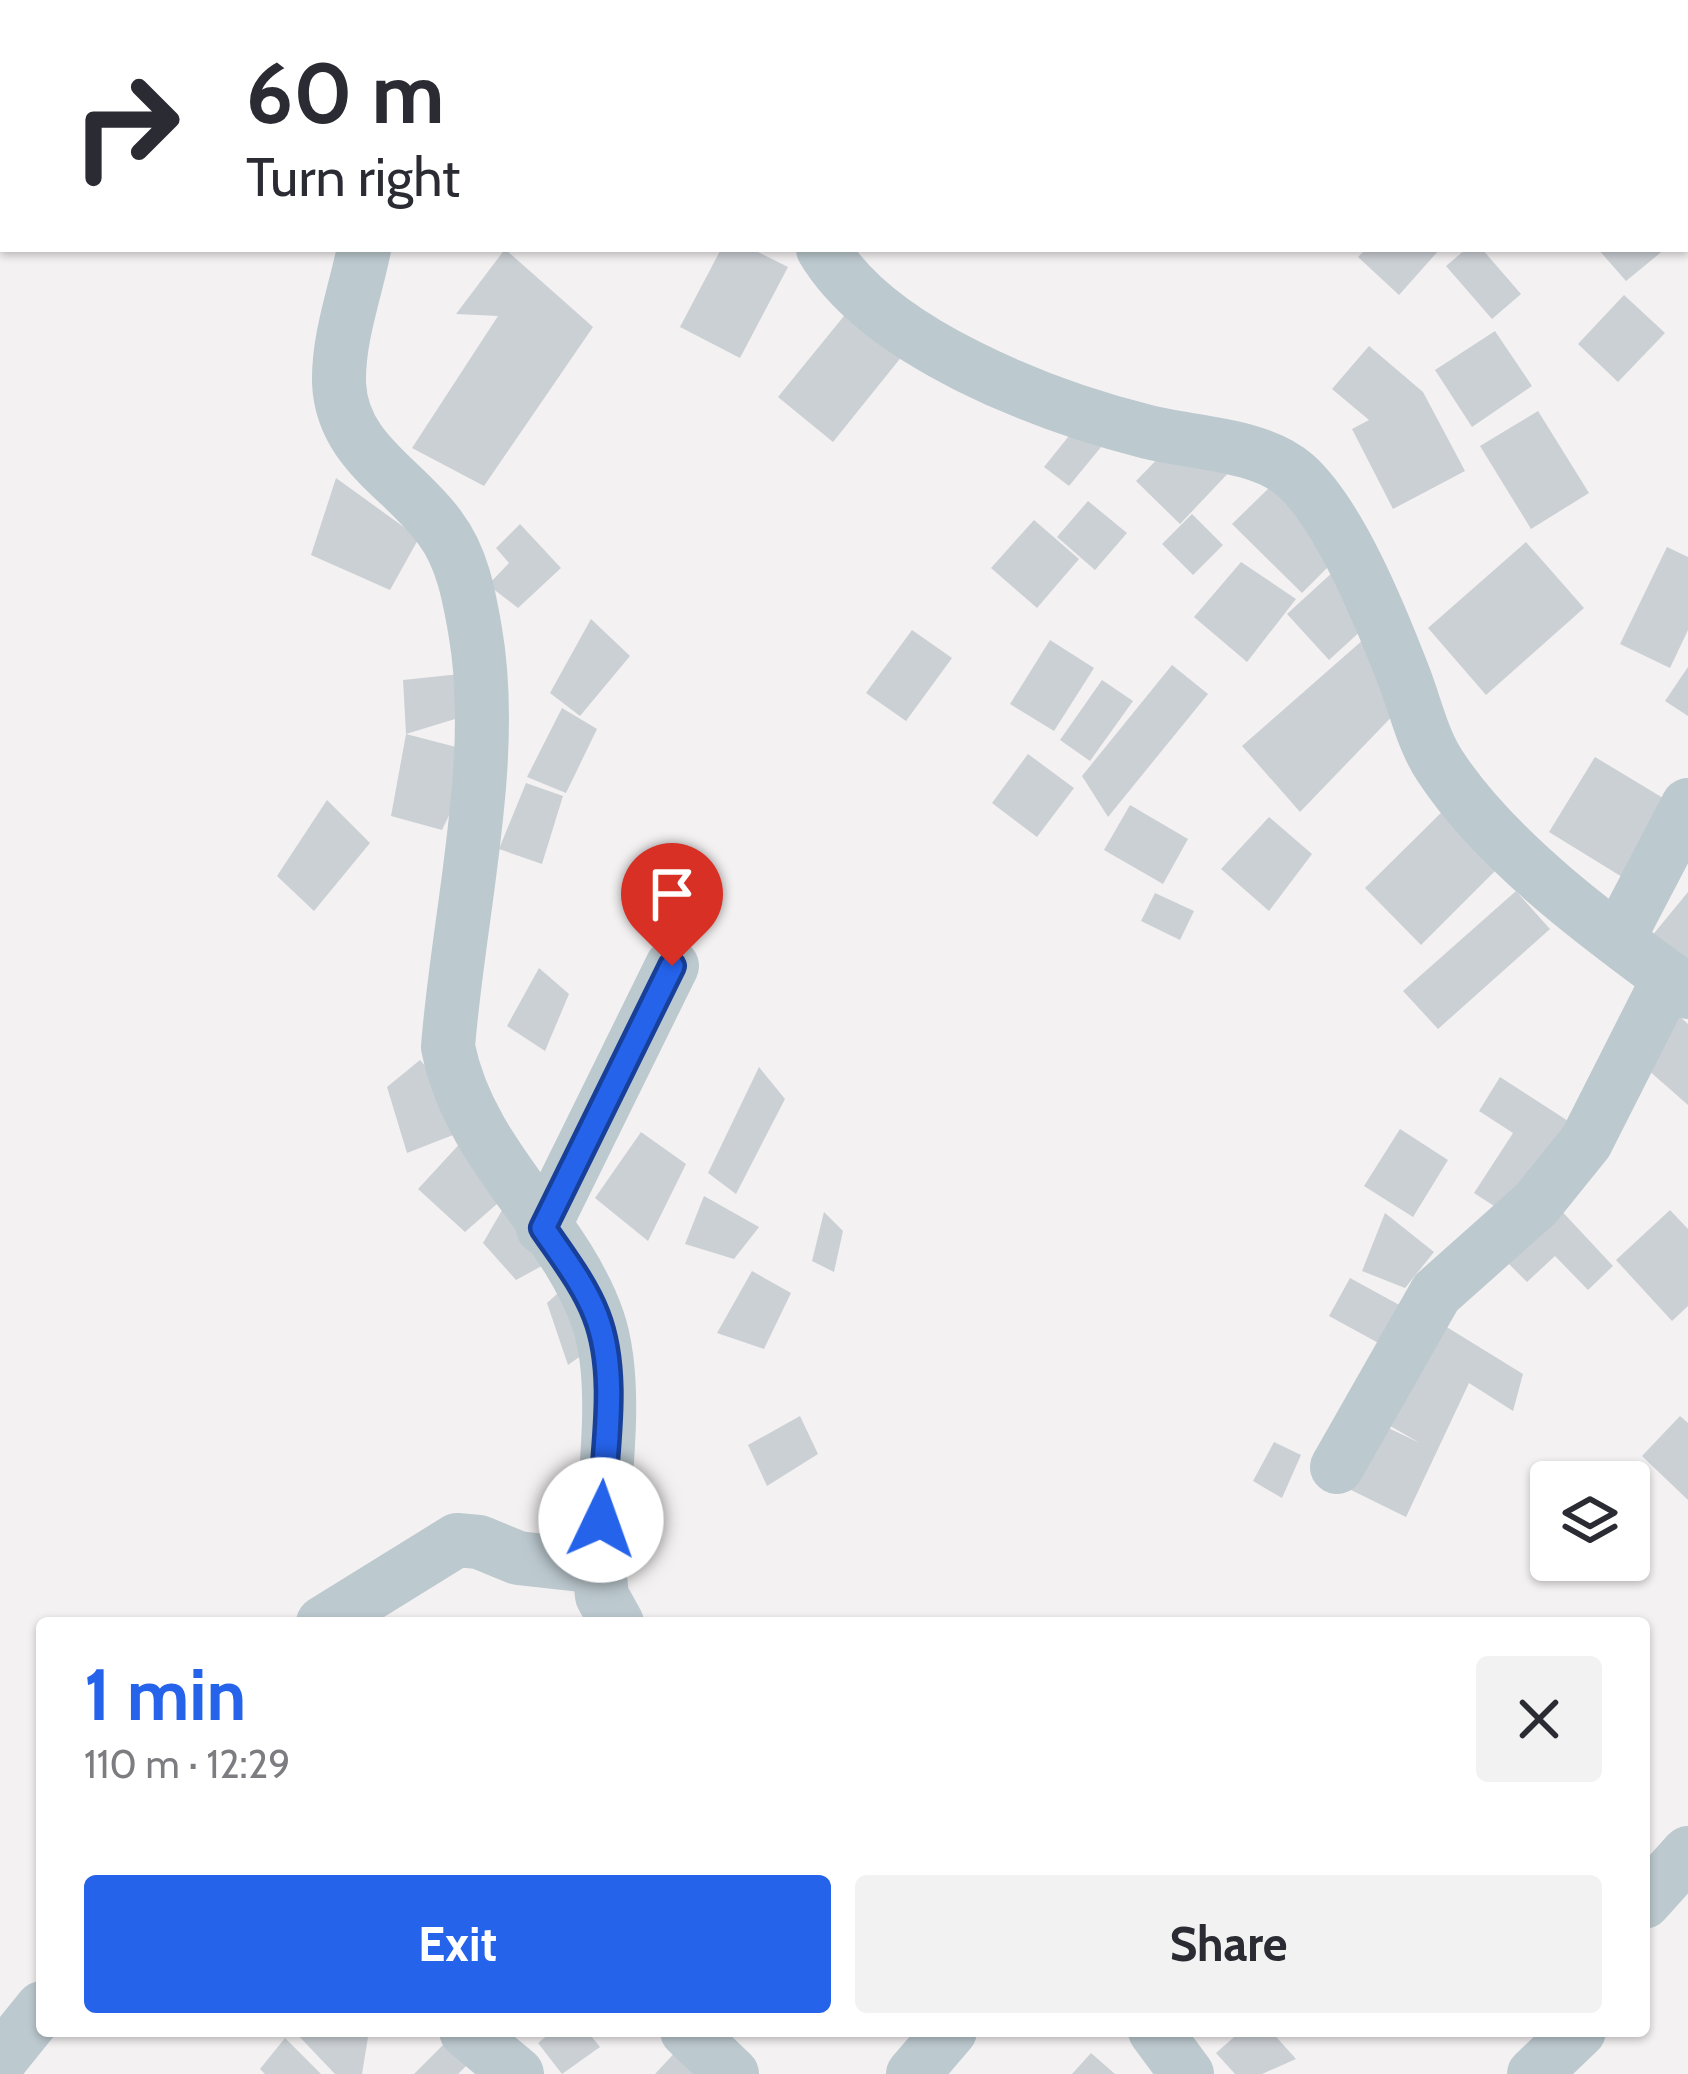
<!DOCTYPE html>
<meta charset="utf-8">
<style>
body{margin:0;font-family:Cabin,sans-serif;background:#f2f2f3;color:#2b2b33;height:100vh;display:flex;flex-direction:column;font-size:45px;white-space:nowrap}
*{box-sizing:border-box;margin:0}
p{font-size:39px;color:#7c7c81}
.icon{flex:none;width:66px;height:66px;fill:none;stroke:currentColor;stroke-width:2;stroke-linecap:round;stroke-linejoin:round}
.map{position:relative;flex:1;overflow:hidden}
.sheet{position:absolute;left:36px;top:1617px;width:1614px;height:420px;display:flex;flex-direction:column;background:#fff;border-radius:12px;box-shadow:0 3px 9px #0004}
.sheet>*{flex:none}
.banner{position:absolute;left:0px;top:0px;width:1689px;height:252px;box-shadow:0 3px 9px #0004;background:#fff;color:#2b2b33;overflow:hidden}
.controls{position:absolute;left:1530px;top:1461px;display:grid;gap:24px}
.controls a{display:grid;place-items:center;width:120px;height:120px;border-radius:12px;background:#fff;box-shadow:0 3px 9px #0004;font-size:60px}
.pin{position:absolute;display:grid;place-items:center;width:102px;height:102px;color:#fff;margin:-123px -51px;border-radius:50% 50% 50% 0;rotate:-45deg;box-shadow:0 0 12px #0007}
.pin .icon{rotate:45deg}
.me{position:absolute;width:132px;margin:-66px;rotate:3deg;stroke-linejoin:round;filter:drop-shadow(0 0 9px #0008)}
.turn{display:flex;align-items:center;gap:42px;height:252px;padding:0 48px;font-size:54px}
.turn .icon{width:156px;height:156px;stroke-width:2.5}
.turn b{display:block;font-size:84px;line-height:102px}
.round{display:grid;place-items:center;flex:none;width:126px;height:126px;border-radius:12px;background:#f2f2f3}
.head{display:flex;align-items:center;justify-content:space-between;height:204px;padding:0 48px}
h1{font-size:72px;font-weight:700;line-height:90px;color:#2563eb}
.button{display:flex;gap:24px;margin-top:auto;padding:24px 48px}
.button a{flex:1;height:138px;border-radius:12px;background:#2563eb;color:#fff;font-size:48px;font-weight:700;line-height:138px;text-align:center}
.button a+a{background:#f2f2f3;color:#2b2b33}
.map>svg:first-child{display:block}
.building{fill:#cbd0d4}
.lines{fill:none;stroke-linecap:round;stroke-linejoin:round}
.minor{stroke:#bcc9cf;stroke-width:54}
.route-casing{stroke:#184099;stroke-width:30}
.route{stroke:#2563eb;stroke-width:21}
</style>
<div class="map">
<svg width="1688" height="2074" viewBox="0 0 1688 2074">
<rect width="100%" height="100%" fill="#f4f1f2"/>
<!-- building -->
<g class="building">
<polygon points="505,249 593,327 484,486 412,448 498,316 456,314"/>
<polygon points="721,249 752,249 788,267 740,358 680,327"/>
<polygon points="1366,249 1440,249 1399,295 1358,257"/>
<polygon points="1466,249 1482,249 1521,294 1492,319 1446,266"/>
<polygon points="1598,249 1665,249 1626,281"/>
<polygon points="1624,295 1665,333 1618,382 1578,344"/>
<polygon points="857,300 911,345 833,442 778,397"/>
<polygon points="1495,331 1532,386 1472,427 1435,370"/>
<polygon points="1369,346 1423,392 1465,471 1393,509 1352,429 1369,420 1332,389"/>
<polygon points="1538,411 1589,493 1531,529 1480,446"/>
<polygon points="1081,421 1106,441 1069,486 1044,467"/>
<polygon points="1171,445 1235,466 1180,524 1136,481"/>
<polygon points="336,478 419,538 390,590 311,555"/>
<polygon points="1272,485 1341,554 1302,593 1232,524"/>
<polygon points="1088,501 1127,533 1095,570 1057,537"/>
<polygon points="1192,514 1223,545 1193,575 1162,544"/>
<polygon points="1034,520 1079,559 1037,608 991,568"/>
<polygon points="520,524 561,568 518,608 488,585 509,563 496,548"/>
<polygon points="1526,542 1584,608 1486,695 1428,628"/>
<polygon points="1667,547 1688,557 1688,630 1670,668 1620,644"/>
<polygon points="1241,562 1296,599 1247,662 1194,617"/>
<polygon points="1334,571 1376,617 1329,660 1287,614"/>
<polygon points="591,619 630,656 580,716 550,693"/>
<polygon points="912,630 952,658 906,721 866,693"/>
<polygon points="1364,639 1404,704 1300,812 1242,746"/>
<polygon points="1050,640 1094,668 1054,731 1010,704"/>
<polygon points="1172,665 1208,694 1108,817 1082,776"/>
<polygon points="1688,667 1688,716 1665,701"/>
<polygon points="460,674 478,712 406,734 403,680"/>
<polygon points="1102,680 1133,701 1090,761 1060,740"/>
<polygon points="562,708 597,729 566,793 527,777"/>
<polygon points="406,734 479,753 442,830 391,816"/>
<polygon points="1028,754 1074,788 1037,837 992,803"/>
<polygon points="1595,757 1673,804 1627,880 1549,832"/>
<polygon points="526,783 563,796 542,864 499,849"/>
<polygon points="327,800 370,843 314,911 277,876"/>
<polygon points="1453,801 1509,857 1421,945 1365,888"/>
<polygon points="1130,805 1188,839 1163,884 1104,850"/>
<polygon points="1269,817 1312,854 1269,911 1221,869"/>
<polygon points="1516,891 1550,929 1438,1029 1403,991"/>
<polygon points="1688,892 1688,967 1651,937"/>
<polygon points="1155,893 1194,911 1180,940 1141,921"/>
<polygon points="539,968 569,994 545,1051 507,1026"/>
<polygon points="1679,1016 1688,1024 1688,1105 1639,1062"/>
<polygon points="420,1060 476,1126 515,1188 465,1232 418,1189 476,1126 407,1153 387,1087"/>
<polygon points="759,1067 785,1099 736,1194 708,1173"/>
<polygon points="1500,1077 1579,1128 1508,1215 1474,1193 1513,1133 1479,1111"/>
<polygon points="1400,1129 1448,1160 1413,1217 1364,1186"/>
<polygon points="641,1132 686,1164 648,1241 595,1198"/>
<polygon points="515,1188 562,1255 516,1280 483,1243"/>
<polygon points="704,1196 759,1227 734,1259 685,1244"/>
<polygon points="1557,1206 1613,1266 1588,1290 1555,1256 1527,1282 1503,1258"/>
<polygon points="1670,1210 1688,1229 1688,1306 1672,1321 1616,1260"/>
<polygon points="824,1212 843,1231 834,1272 812,1261"/>
<polygon points="1385,1213 1434,1252 1405,1288 1362,1271"/>
<polygon points="752,1271 791,1293 764,1349 717,1333"/>
<polygon points="576,1277 623,1326 568,1365 547,1303"/>
<polygon points="1350,1278 1403,1307 1382,1345 1329,1316"/>
<polygon points="1445,1326 1523,1374 1513,1411 1469,1383 1406,1517 1349,1489 1382,1425 1420,1443 1385,1423"/>
<polygon points="800,1416 818,1454 767,1486 748,1445"/>
<polygon points="1680,1416 1688,1423 1688,1500 1642,1456"/>
<polygon points="1274,1442 1301,1455 1282,1498 1253,1481"/>
<polygon points="294,2031 369,2031 362,2074 335,2074"/>
<polygon points="553,2031 587,2031 600,2047 562,2074 538,2043"/>
<polygon points="1241,2031 1271,2031 1296,2059 1262,2074 1235,2074 1216,2053"/>
<polygon points="454,2034 476,2056 458,2074 414,2074"/>
<polygon points="285,2038 321,2074 265,2074 260,2069"/>
<polygon points="681,2046 712,2074 655,2074"/>
<polygon points="1091,2053 1115,2074 1072,2074"/>
</g>
<g class="lines">
<!-- minor -->
<g class="minor">
<polyline points="274,0 277,3"/>
<polyline points="405,0 406,3"/>
<polyline points="656,0 658,3"/>
<path d="M364,249c-9,44 -26,89 -25,134 3,69 65,95 101,145 22,29 29,67 35,102 23,130 -17,286 -27,417 22,110 116,175 150,273 23,68 4,175 1,247l3,29 15,27"/>
<path d="M823,249c56,94 221,157 325,183 44,11 112,12 147,43 45,40 86,142 108,199 12,30 19,65 37,92 57,87 164,165 248,226"/>
<polyline points="1618,939 1688,805"/>
<polyline points="543,1228 672,966"/>
<polyline points="1337,1467 1436,1293 1536,1204 1586,1142 1669,978"/>
<polyline points="323,1623 457,1540 479,1542 518,1558 599,1567"/>
<polyline points="1644,1902 1688,1853"/>
<polyline points="466,2031 517,2074"/>
<polyline points="687,2031 732,2074"/>
<polyline points="1155,2031 1187,2074"/>
<polyline points="0,2060 42,2008"/>
<polyline points="913,2074 950,2031"/>
<polyline points="1534,2074 1579,2031"/>
</g>
</g>
<g class="lines">
<!-- route casing -->
<g class="route-casing">
<path id="route" d="M601,1520c2,-64 19,-144 -5,-205 -12,-31 -34,-59 -53,-87l129,-262"/>
</g>
<!-- route -->
<use href="#route" class="route"/>
</g>
</svg>
<div class="controls">
<a><svg class="icon" aria-label="layers" viewBox="0 0 24 24"><path d="M12 4l9 5-9 5-9-5zM3 14l9 5 9-5"/></svg></a>
</div>
<div class="pin" style="left:672px;top:966px;background:#d93025"><svg class="icon" aria-label="arrive" viewBox="0 0 24 24"><path d="M6 21V4h12l-3 4 3 4H6"/></svg></div>
<svg class="me" style="left:601px;top:1520px" viewBox="-20 -20 40 40"><circle r="19" fill="#fff"/><path d="M0-13L10 11 0 6-10 11z" fill="#2563eb"/></svg>
<div class="banner">
<div class="turn"><svg class="icon" aria-label="right" viewBox="0 0 24 24"><path d="M7 20v-9h11M14 6l5 5-5 5"/></svg><div><b>60 m</b>Turn right</div></div>
</div>
<section class="sheet">
<div class="head"><div><h1>1 min</h1><p>110 m · 12:29</p></div><a class="round"><svg class="icon" aria-label="close" viewBox="0 0 24 24"><path d="M6 6l12 12M18 6L6 18"/></svg></a></div>
<div class="button"><a>Exit</a><a>Share</a></div>
</section>
</div>
